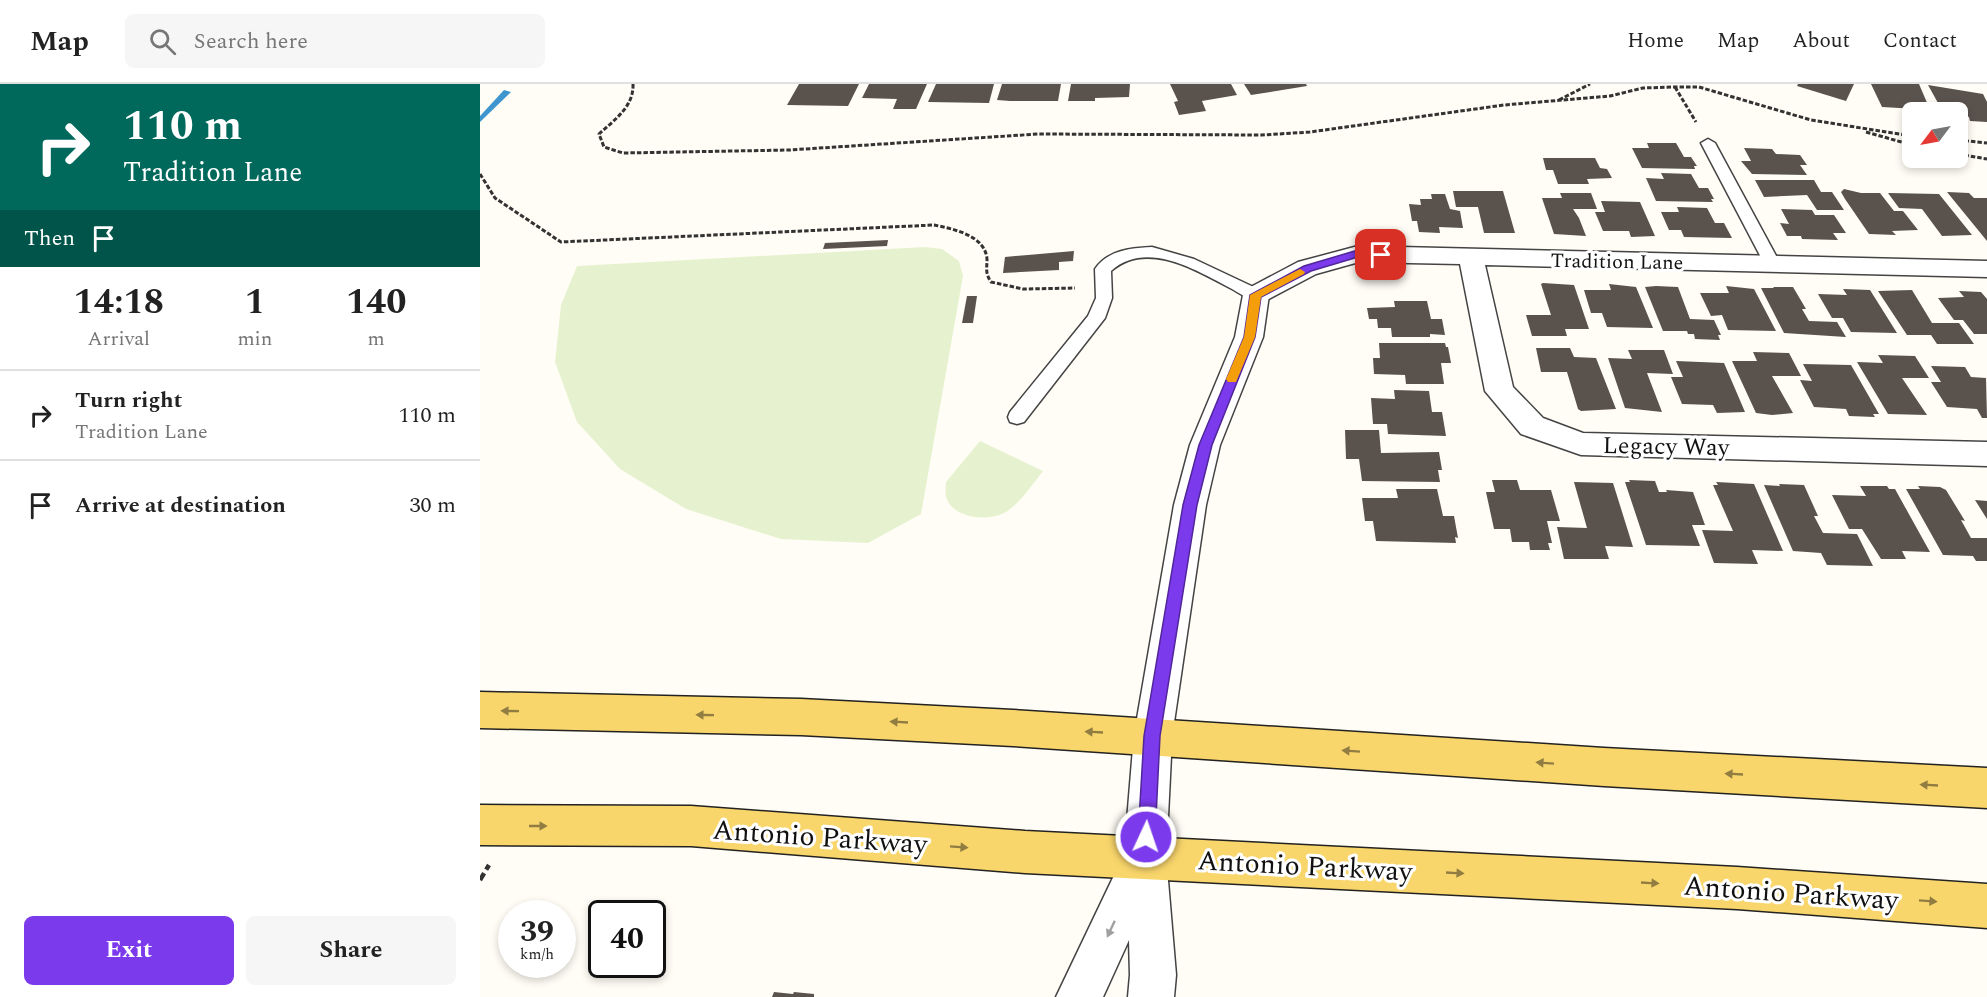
<!DOCTYPE html>
<style>
body{margin:0;font-family:Spectral,serif;background:#f6f6f6;color:#222;height:100vh;display:flex;flex-direction:column;font-size:22px;white-space:nowrap}
*{box-sizing:border-box;margin:0}
p{font-size:20px;color:#767676}
.icon{flex:none;width:33px;height:33px;fill:none;stroke:currentColor;stroke-width:2;stroke-linecap:round;stroke-linejoin:round}
.map{position:relative;flex:1;overflow:hidden}
.details{display:flex;flex-direction:column;background:#fff;width:480px}
.details>*{flex:none}
.guide{background:#00695c;color:#fff;overflow:hidden}
.needle{width:39px;rotate:238deg}
.buttons{position:absolute;left:1422px;top:18px;display:grid;gap:12px}
.buttons a{display:grid;place-items:center;width:66px;height:66px;border-radius:9px;background:#fff;box-shadow:0 3px 9px #0003;font-size:30px}
.speed{position:absolute;left:18px;top:816px;display:flex;gap:12px;font-size:30px;font-weight:700;text-align:center}
.speed>*{display:grid;place-content:center;width:78px;height:78px;border-radius:50%;background:#fff;box-shadow:0 3px 9px #0003;line-height:1}
.speed small{font-size:15px;font-weight:400}
.speed .limit{border:3px solid #111;border-radius:9px;background:#fff;color:#111}
.pin{position:absolute;display:grid;place-items:center;width:51px;height:51px;color:#fff;margin:-26px;border-radius:12px;box-shadow:0 3px 9px #0006}
.me{position:absolute;width:66px;margin:-33px;rotate:3deg;stroke-linejoin:round;filter:drop-shadow(0 0 4px #0008)}
.turn{display:flex;align-items:center;gap:21px;height:126px;padding:0 24px;font-size:27px}
.turn .icon{width:78px;height:78px;stroke-width:2.5}
.turn b{display:block;font-size:42px;line-height:51px}
.then{display:flex;align-items:center;height:57px;padding:0 24px;background:#0003;gap:12px;font-size:22px}
.eta{display:flex;justify-content:space-evenly;align-items:center;height:102px;text-align:center}
.eta b{font-size:36px;font-weight:700;line-height:42px}
.cta{display:flex;gap:12px;margin-top:auto;padding:12px 24px}
.cta a{flex:1;height:69px;border-radius:9px;background:#7c3aed;color:#fff;font-size:24px;font-weight:700;line-height:69px;text-align:center}
.cta a+a{background:#f6f6f6;color:#222}
ul{padding:0;list-style:none}
li{display:flex;align-items:center;gap:18px;height:90px;padding:0 24px;border-top:2px solid #e0e0e0}
li div{flex:1}
li b{display:block;font-size:22px}
li em{font-style:normal}
header{display:flex;align-items:center;gap:36px;box-sizing:border-box;height:84px;padding:0 30px;background:#fff;border-bottom:2px solid #e0e0e0}
header strong{font-size:28px}
nav{display:flex;gap:33px;margin-inline-start:auto;font-size:21px}
.search{width:420px;height:54px;background:#f6f6f6;display:flex;align-items:center;gap:15px;box-sizing:border-box;padding:0 21px;border-radius:9px;color:#767676;font-size:22px}
main{display:flex;flex:1;min-height:0}
.map>svg:first-child{display:block}
.pitch{fill:#e6f2cf}
.lines{fill:none;stroke-linecap:round;stroke-linejoin:round}
.stream{fill:#3f96cf;fill-rule:evenodd}
.building{fill:#5a524d}
.service-casing{stroke:#444;stroke-width:3}
.minor-casing{stroke:#444;stroke-width:3}
.tertiary-casing{stroke:#444;stroke-width:3}
.primary-casing{stroke:#222;stroke-width:3}
.path-far1{stroke:#333;stroke-width:3;stroke-dasharray:4.5 2;stroke-linecap:butt}
.path{stroke:#333;stroke-width:4.5;stroke-dasharray:8 4;stroke-linecap:butt}
.service{fill:#fff;fill-rule:evenodd}
.minor{fill:#fff;fill-rule:evenodd}
.tertiary{fill:#fff;fill-rule:evenodd}
.primary{fill:#f9d66b;fill-rule:evenodd}
.oneway{fill:#917d42}
.oneway2{fill:#a0a0a0}
.route{fill:#7c3aed;stroke:#51269a;stroke-width:1.5}
.slow{fill:#f59e0b}
.labels{text-anchor:middle;stroke-width:6;stroke-linejoin:round;paint-order:stroke}
.far-street-label{font-size:20px;fill:#111;stroke:#fff}
.street-label{font-size:24px;fill:#111;stroke:#fff}
.near-street-label{font-size:28px;fill:#111;stroke:#fff}
</style>
<header>
<strong>Map</strong>
<div class="search"><svg class="icon" aria-label="search" viewBox="0 0 24 24"><circle cx="10" cy="10" r="6"/><path d="M15 15l6 6"/></svg>Search here</div>
<nav><a>Home</a><a>Map</a><a>About</a><a>Contact</a></nav>
</header>
<main>
<section class="details">
<div class="guide">
<div class="turn"><svg class="icon" aria-label="right" viewBox="0 0 24 24"><path d="M7 20v-9h11M14 6l5 5-5 5"/></svg><div><b>110 m</b>Tradition Lane</div></div>
<div class="then">Then<svg class="icon" aria-label="arrive" viewBox="0 0 24 24"><path d="M6 21V4h12l-3 4 3 4H6"/></svg></div>
</div>
<div class="eta">
<div><b>14:18</b><p>Arrival</p></div>
<div><b>1</b><p>min</p></div>
<div><b>140</b><p>m</p></div>
</div>
<ul>
<li><svg class="icon" aria-label="right" viewBox="0 0 24 24"><path d="M7 20v-9h11M14 6l5 5-5 5"/></svg><div><b>Turn right</b><p>Tradition Lane</p></div><em>110 m</em></li>
<li><svg class="icon" aria-label="arrive" viewBox="0 0 24 24"><path d="M6 21V4h12l-3 4 3 4H6"/></svg><div><b>Arrive at destination</b></div><em>30 m</em></li>
</ul>
<div class="cta"><a>Exit</a><a>Share</a></div>
</section>
<div class="map">
<svg width="1507" height="913" viewBox="0 0 1507 913">
<rect width="100%" height="100%" fill="#fffdf5"/>
<!-- pitch -->
<g class="pitch">
<polygon points="445,163 462,165 479,177 483,192 441,430 388,459 301,455 206,425 140,385 97,338 75,278 81,221 97,182"/>
<path d="M500,357l63,30c-12,15 -23,33 -39,42 -17,9 -53,5 -58,-17 -1,-4 0,-10 0,-14z"/>
</g>
<g class="lines">
<!-- stream -->
<polygon class="stream" points="24,6 31,8 0,38 0,32"/>
</g>
<!-- building -->
<g class="building">
<polygon points="319,0 379,0 368,22 307,21"/>
<polygon points="389,0 447,0 436,25 413,25 417,15 382,14"/>
<polygon points="456,0 514,0 509,19 448,18"/>
<polygon points="522,0 581,0 578,17 530,17 517,16"/>
<polygon points="591,0 650,0 649,13 615,14 615,17 588,17"/>
<polygon points="690,0 751,0 757,11 722,17 726,27 699,31 694,18 698,17"/>
<polygon points="764,0 826,0 827,2 771,11"/>
<polygon points="1318,0 1374,0 1366,17 1317,2"/>
<polygon points="1391,0 1439,0 1451,28 1438,27 1437,25 1402,23"/>
<polygon points="1448,1 1503,10 1507,18 1507,38 1490,37 1489,33 1478,28 1463,28"/>
<polygon points="1167,59 1196,59 1204,73 1211,73 1217,82 1214,82 1215,85 1162,84 1152,64 1169,64"/>
<polygon points="1264,64 1292,65 1296,70 1320,71 1327,81 1320,81 1327,91 1272,90 1261,77 1271,77"/>
<polygon points="1063,74 1115,74 1120,84 1127,85 1132,94 1107,95 1109,100 1078,100 1073,86 1066,86"/>
<polygon points="1181,89 1211,90 1219,104 1228,104 1234,115 1231,115 1233,118 1176,117 1166,94 1184,95"/>
<polygon points="1275,96 1334,96 1341,108 1352,108 1364,126 1337,126 1327,111 1284,113"/>
<polygon points="1364,105 1381,109 1400,109 1414,127 1423,127 1438,146 1412,147 1416,151 1389,150 1365,115 1361,108"/>
<polygon points="973,107 1023,107 1035,149 1004,149 998,123 976,123"/>
<polygon points="1467,108 1489,109 1494,114 1507,114 1507,157"/>
<polygon points="1080,109 1111,109 1117,125 1093,125 1099,134 1106,152 1074,150 1062,114 1082,114"/>
<polygon points="1408,109 1459,110 1492,151 1462,152 1442,125 1419,124"/>
<polygon points="951,110 965,110 970,125 980,127 983,144 959,143 960,149 939,148 937,137 932,137 929,120 941,121 940,115 952,115"/>
<polygon points="1121,117 1160,118 1175,152 1151,153 1149,147 1123,147 1115,128 1125,128"/>
<polygon points="1197,123 1227,124 1235,139 1244,139 1252,154 1204,153 1201,146 1189,146 1181,128 1199,128"/>
<polygon points="1301,125 1332,126 1335,131 1354,131 1366,149 1353,149 1358,156 1322,155 1321,152 1307,152 1300,139 1309,140"/>
<polygon points="408,156 407,162 343,165 345,159"/>
<polygon points="594,167 593,177 579,178 579,186 523,189 525,173"/>
<polygon points="1063,199 1094,201 1109,245 1085,245 1087,252 1052,252 1046,231 1071,231 1061,200"/>
<polygon points="1129,200 1156,203 1173,244 1127,243 1122,229 1111,229 1104,206 1131,206"/>
<polygon points="1176,202 1198,203 1210,235 1234,236 1241,251 1238,251 1240,256 1215,255 1214,250 1208,250 1207,247 1183,247 1165,203"/>
<polygon points="1246,202 1274,205 1296,247 1248,246 1242,231 1231,232 1220,209 1249,209"/>
<polygon points="1293,203 1313,203 1326,225 1322,225 1329,237 1357,238 1366,253 1304,249 1281,204 1294,204"/>
<polygon points="1363,205 1390,206 1417,249 1371,248 1363,234 1352,234 1338,210 1367,211"/>
<polygon points="1432,206 1452,239 1479,239 1494,260 1457,260 1451,251 1427,251 1398,207"/>
<polygon points="1479,207 1501,208 1507,215 1507,250 1494,250 1483,236 1474,236 1458,214 1484,213"/>
<polygon points="487,212 497,212 493,239 482,239"/>
<polygon points="914,217 947,217 951,235 962,235 965,251 950,250 950,253 912,253 911,244 898,244 897,235 889,235 887,224 915,223"/>
<polygon points="899,259 965,259 966,263 968,263 971,279 961,279 964,300 926,300 925,291 894,290 893,274 900,274"/>
<polygon points="1056,264 1090,264 1094,273 1116,274 1136,325 1101,327 1098,325 1087,288 1061,288"/>
<polygon points="1148,266 1184,266 1193,290 1167,289 1182,328 1145,324 1128,274 1152,275"/>
<polygon points="1273,268 1309,269 1321,292 1292,292 1313,329 1292,331 1276,329 1252,277 1277,277"/>
<polygon points="1398,271 1435,272 1449,294 1422,294 1447,331 1408,330 1377,278 1403,279"/>
<polygon points="1196,277 1244,279 1265,328 1237,329 1233,321 1202,320 1191,293 1203,293"/>
<polygon points="1323,280 1371,281 1399,330 1393,330 1395,333 1369,332 1366,325 1334,323 1320,296 1332,297"/>
<polygon points="1451,282 1485,283 1491,293 1506,294 1507,334 1502,334 1497,325 1467,323 1451,298 1461,298"/>
<polygon points="914,306 949,307 952,328 962,328 966,352 908,350 907,340 893,340 891,314 915,315"/>
<polygon points="865,346 899,346 901,369 959,368 962,386 958,386 960,398 882,397 879,375 866,375"/>
<polygon points="1012,396 1037,396 1040,406 1071,406 1080,437 1067,437 1072,459 1068,459 1070,466 1050,466 1049,458 1032,458 1030,445 1014,445 1006,408 1015,408"/>
<polygon points="1149,396 1175,397 1179,408 1187,408 1186,406 1213,408 1225,441 1212,441 1220,462 1166,461 1145,398 1150,398"/>
<polygon points="1094,398 1133,399 1153,463 1125,462 1129,475 1084,475 1077,443 1107,444"/>
<polygon points="1236,398 1274,400 1303,467 1272,466 1278,480 1234,479 1222,446 1253,447 1233,401 1238,401"/>
<polygon points="1299,400 1324,401 1338,432 1334,432 1343,449 1377,450 1393,482 1347,481 1341,469 1313,467 1284,401 1300,402"/>
<polygon points="1380,402 1407,402 1409,405 1415,405 1450,468 1422,467 1426,475 1401,475 1382,445 1369,445 1352,411 1386,412"/>
<polygon points="1438,402 1460,403 1466,406 1485,437 1481,436 1491,454 1507,454 1507,477 1496,477 1493,472 1463,471 1426,405 1440,405"/>
<polygon points="916,405 957,405 963,432 974,432 978,454 975,453 976,459 896,457 893,437 885,437 882,414 918,414"/>
<polygon points="1495,416 1507,417 1507,435"/>
<polygon points="294,908 313,910 314,908 334,910 334,913 292,913"/>
</g>
<g class="lines">
<!-- service casing -->
<g class="service-casing">
<g id="service">
<polygon points="1228,55 1235,59 1301,181 1299,185 1293,186 1285,181 1221,59"/>
<path d="M672,163l42,12 68,32 2,4 -2,4c-11,3 -21,-5 -30,-10 -35,-18 -85,-50 -121,-18l1,27 -7,20 -81,104 -7,2 -7,-2 -2,-5 2,-5 78,-96 8,-18 -1,-29c13,-19 36,-21 57,-22z"/>
</g>
</g>
<!-- minor casing -->
<g class="minor-casing">
<g id="minor">
<polygon points="878,162 1507,177 1507,193 1005,181 1033,303 1063,334 1103,349 1507,358 1507,382 1101,371 1041,350 1005,307 980,180 879,178 836,190 785,217 776,219 767,217 763,211 767,205 818,178"/>
<polygon points="665,752 680,758 686,773 696,891 694,913 648,913 650,891 649,856 623,913 576,913 650,758"/>
</g>
</g>
<!-- tertiary casing -->
<g class="tertiary-casing">
<polygon id="tertiary" points="776,203 785,205 789,211 783,253 740,361 726,421 692,652 686,773 680,788 665,794 650,788 644,773 654,652 694,421 710,361 755,253 763,211 767,205"/>
</g>
<!-- primary casing -->
<g class="primary-casing">
<g id="primary">
<polygon points="0,608 321,615 533,626 1124,664 1507,684 1507,724 1124,702 533,662 321,651 0,644"/>
<polygon points="0,721 211,722 545,747 1257,783 1507,800 1507,844 1257,825 545,789 211,762 0,761"/>
</g>
</g>
<!-- path-far1 -->
<g class="path-far1">
<path d="M153,0c1,23 -19,36 -34,50l5,13 19,6 166,-3 249,-16 224,1 48,-3 194,-27 106,-9 33,-8 32,-1h24l112,33 101,16"/>
<polyline points="1195,3 1216,38"/>
<polyline points="1079,16 1110,0"/>
<polyline points="1386,48 1432,61"/>
<polyline points="1478,56 1507,59"/>
<polyline points="1478,70 1507,75"/>
<path d="M0,90l15,24 66,44 373,-17c19,4 51,10 53,34 0,10 -2,14 4,23l32,7 52,-1"/>
</g>
<!-- path -->
<polyline class="path" points="0,796 9,781"/>
<!-- service -->
<use href="#service" class="service"/>
<!-- minor -->
<use href="#minor" class="minor"/>
<!-- tertiary -->
<use href="#tertiary" class="tertiary"/>
<!-- primary -->
<use href="#primary" class="primary"/>
</g>
<!-- one-way arrows -->
<defs><path id="oneway-solid" d="M-6-.8H1V-3.2L6.5 0L1 3.2V.8H-6Z" transform="scale(1.5)"/></defs>
<g class="oneway">
<use href="#oneway-solid" transform="translate(30 627) rotate(-179)"/>
<use href="#oneway-solid" transform="translate(225 631) rotate(-179)"/>
<use href="#oneway-solid" transform="translate(419 638) rotate(-177)"/>
<use href="#oneway-solid" transform="translate(614 648) rotate(-177)"/>
<use href="#oneway-solid" transform="translate(871 667) rotate(-176)"/>
<use href="#oneway-solid" transform="translate(1065 679) rotate(-176)"/>
<use href="#oneway-solid" transform="translate(1254 690) rotate(-177)"/>
<use href="#oneway-solid" transform="translate(1449 701) rotate(-177)"/>
<use href="#oneway-solid" transform="translate(58 742)"/>
<use href="#oneway-solid" transform="translate(479 763) rotate(4)"/>
<use href="#oneway-solid" transform="translate(975 789) rotate(3)"/>
<use href="#oneway-solid" transform="translate(1170 799) rotate(3)"/>
<use href="#oneway-solid" transform="translate(1448 817) rotate(4)"/>
</g>
<use class="oneway2" href="#oneway-solid" transform="translate(631 845) rotate(115)"/>
<!-- route -->
<polygon class="route" points="878,166 901,167 906,171 901,174 878,173 831,187 781,213 775,253 732,361 717,421 680,652 675,753 672,759 666,762 660,759 658,753 664,652 703,421 719,361 764,253 770,211 824,182"/>
<!-- slow -->
<polygon class="slow" points="820,185 825,188 824,190 781,213 775,253 756,298 748,298 746,295 764,253 770,211"/>
<g class="labels">
<!-- far-street labels -->
<g class="far-street-label">
<text transform="translate(1137 177) rotate(1)" y="7">Tradition Lane</text>
</g>
<!-- street labels -->
<g class="street-label">
<text transform="translate(1186 362) rotate(1)" y="8">Legacy Way</text>
</g>
<!-- near-street labels -->
<g class="near-street-label">
<text transform="translate(340 752) rotate(4)" y="10">Antonio Parkway</text>
<text transform="translate(825 781) rotate(3)" y="10">Antonio Parkway</text>
<text transform="translate(1311 808) rotate(4)" y="10">Antonio Parkway</text>
</g>
</g>
</svg>
<div class="buttons">
<a><svg class="needle" viewBox="-14 -14 28 28"><path d="M0-13l5 13h-10z" fill="#e53935"/><path d="M0 13l5-13h-10z" fill="#767676"/></svg></a>
</div>
<div class="speed"><div>39<small>km/h</small></div><div class="limit">40</div></div>
<div class="pin" style="left:901px;top:171px;background:#d93025"><svg class="icon" aria-label="arrive" viewBox="0 0 24 24"><path d="M6 21V4h12l-3 4 3 4H6"/></svg></div>
<svg class="me" style="left:666px;top:753px" viewBox="-20 -20 40 40"><circle r="17" fill="#7c3aed" stroke="#fff" stroke-width="3"/><path d="M0-11L8 9 0 5-8 9z" fill="#fff"/></svg>
</div>
</main>
